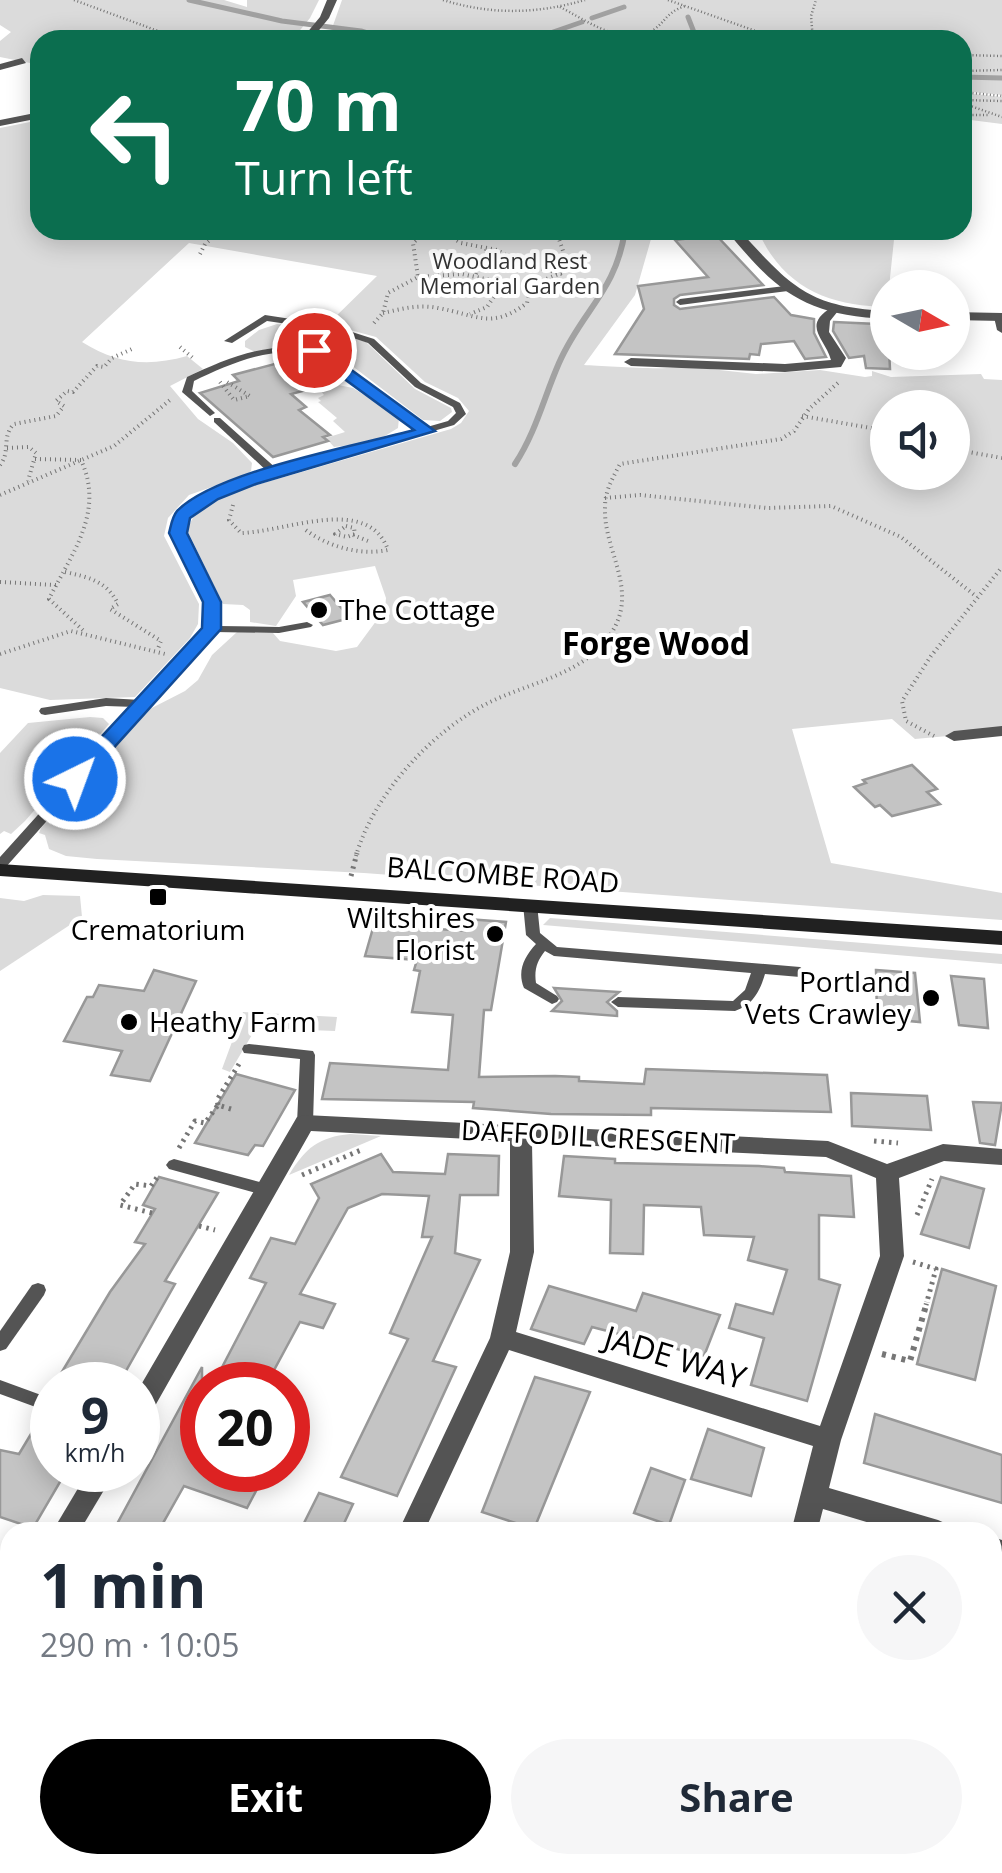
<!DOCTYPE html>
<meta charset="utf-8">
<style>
body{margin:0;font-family:"Open Sans",sans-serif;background:#f6f6f7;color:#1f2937;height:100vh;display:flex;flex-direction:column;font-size:38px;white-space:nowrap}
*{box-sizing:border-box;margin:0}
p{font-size:32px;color:#747a83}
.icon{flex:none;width:55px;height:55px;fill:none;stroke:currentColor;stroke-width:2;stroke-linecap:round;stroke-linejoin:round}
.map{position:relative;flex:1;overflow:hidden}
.side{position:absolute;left:0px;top:1522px;width:1002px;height:352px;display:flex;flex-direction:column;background:#fff;border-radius:30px 30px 0 0;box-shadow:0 5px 25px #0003}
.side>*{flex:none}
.banner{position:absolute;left:30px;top:30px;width:942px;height:210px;border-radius:30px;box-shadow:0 5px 25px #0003;background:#0b6e4f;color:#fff;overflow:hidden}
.needle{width:65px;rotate:99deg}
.buttons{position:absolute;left:870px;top:270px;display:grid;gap:20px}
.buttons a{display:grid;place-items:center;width:100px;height:100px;border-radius:50%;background:#fff;box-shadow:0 5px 25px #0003;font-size:50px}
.speed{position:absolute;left:30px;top:1362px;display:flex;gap:20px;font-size:50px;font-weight:700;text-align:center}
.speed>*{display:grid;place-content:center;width:130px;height:130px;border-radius:50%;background:#fff;box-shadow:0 5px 25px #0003;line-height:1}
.speed small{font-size:25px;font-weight:400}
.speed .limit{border:15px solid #d22;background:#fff;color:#111}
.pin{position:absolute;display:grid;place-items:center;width:85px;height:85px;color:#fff;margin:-42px;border:5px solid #fff;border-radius:50%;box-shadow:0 2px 10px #0007}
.me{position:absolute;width:110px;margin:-55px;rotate:42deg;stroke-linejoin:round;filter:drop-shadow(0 0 8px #0008)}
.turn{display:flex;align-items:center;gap:35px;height:210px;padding:0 40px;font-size:45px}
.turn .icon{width:130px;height:130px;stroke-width:2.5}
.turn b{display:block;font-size:70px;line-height:85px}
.round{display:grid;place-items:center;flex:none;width:105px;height:105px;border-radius:52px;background:#f6f6f7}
.summary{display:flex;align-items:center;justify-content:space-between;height:170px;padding:0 40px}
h1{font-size:60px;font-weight:700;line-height:75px}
.primary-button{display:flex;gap:20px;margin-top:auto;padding:20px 40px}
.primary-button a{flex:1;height:115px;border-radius:60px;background:#000;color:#fff;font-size:40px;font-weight:700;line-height:115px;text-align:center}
.primary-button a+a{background:#f6f6f7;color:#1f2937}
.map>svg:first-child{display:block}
.green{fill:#dbdbdb;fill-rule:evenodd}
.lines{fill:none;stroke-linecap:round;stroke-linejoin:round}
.stream-far1{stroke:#a2a2a2;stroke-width:5}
.stream{stroke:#a2a2a2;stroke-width:6}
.building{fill:#c4c4c4;stroke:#989898;stroke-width:2.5}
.path-far3{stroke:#767676;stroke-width:2.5;stroke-dasharray:1 2.5;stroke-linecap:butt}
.path-far2{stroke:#767676;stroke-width:4;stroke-dasharray:1 4;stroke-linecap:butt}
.path-far1{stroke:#767676;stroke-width:5;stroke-dasharray:2.5 5;stroke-linecap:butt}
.path{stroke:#767676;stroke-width:6;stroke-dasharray:4 6;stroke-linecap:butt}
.service{fill:#545454;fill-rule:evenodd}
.minor{fill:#545454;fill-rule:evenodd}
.tertiary{fill:#545454;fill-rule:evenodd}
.secondary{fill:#212121;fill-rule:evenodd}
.route{fill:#1a73e8;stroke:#114b97;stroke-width:2.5}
.poi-dot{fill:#000;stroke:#fff;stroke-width:4}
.labels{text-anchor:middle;stroke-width:8;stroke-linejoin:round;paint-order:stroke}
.far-park-label{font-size:22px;fill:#323232;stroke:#fff}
.poi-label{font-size:28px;fill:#000;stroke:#fff;text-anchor:start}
.street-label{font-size:28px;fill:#000;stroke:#fff}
.quarter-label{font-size:32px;font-weight:bold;fill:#000;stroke:#fff}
.near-street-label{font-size:32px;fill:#000;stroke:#fff}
</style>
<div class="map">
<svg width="1002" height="1873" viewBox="0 0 1002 1873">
<rect width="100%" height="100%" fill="#fff"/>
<!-- green -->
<g class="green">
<polygon points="0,0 224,0 247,7 247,0 319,0 310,18 292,40 40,40 40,65 0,57 0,41 11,32 0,25"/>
<polygon points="342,0 1002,0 1002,95 963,91 962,40 320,38 330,34"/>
<polygon points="963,93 1002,97 1002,124 963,119"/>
<path d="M40,120v110h621l4,5 -14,4 -16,56 -51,70c18,1 89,6 99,1l73,8 64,-4 45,7 7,-1v-5l19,6 90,-3 3,5 18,1v351l-87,8 -23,-20 -100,10 39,134 171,30v27l-638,-47 -267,-14 -31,-3 -17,-7 -4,-14 -6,-2 2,-5 105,-117 39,-20 13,-11 14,-25 25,-23 36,1 7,8 56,10 21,-4 28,-38 1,-11 -11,-32 -82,14 3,16 -20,30 -26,-4v-12l-7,-5 -20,-1 -36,-74 9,-19 29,-17 226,-65 10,-6 8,-12 -11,-13 -33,-16 -49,-45 -48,-13 49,-48 -188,-33 -107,99c35,22 66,25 105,14l16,13 -33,17 28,33 35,24 19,20 -1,8 -5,4 -57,20 -21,23 -4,18 35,68 -1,20 -8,14 -55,59 -85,3 -50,-12v-560zM888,408h64v64h-64z"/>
<path d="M755,230h140l-8,77c-48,-1 -91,-13 -119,-57 -5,-8 -6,-13 -13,-20z"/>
<path d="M277,324l56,8 33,10 49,47 36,19 1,4 -12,9 -17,-1 -93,-71c-27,-9 -48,-4 -75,3l-10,-5v-6l14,-11z"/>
<polygon points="333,384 353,388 394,414 399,418 398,428 375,442 334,447 326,438 345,432 333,421 337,418 318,402 321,401 318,398 324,395 321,391"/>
<polygon points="90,717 103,718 109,724 25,821 11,834 4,831 0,834 0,753 28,723"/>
<polygon points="43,895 80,896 82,917 0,971 0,898 24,901"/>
<polygon points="550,918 1002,954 1002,964 543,925"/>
<polygon points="243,1012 337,1017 335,1031 256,1028 230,1072 222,1069"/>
<path d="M350,1134l31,2 -92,39c16,-27 30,-38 61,-41z"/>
</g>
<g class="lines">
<!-- stream-far1 -->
<g class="stream-far1">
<polyline points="189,0 282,21 361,31 389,40"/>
<polyline points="688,17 697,40"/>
<polyline points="592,18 624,7"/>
<polyline points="465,40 495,36 526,40"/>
<polyline points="530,40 582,22"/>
<polyline points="962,77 1002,78"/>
</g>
<!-- stream -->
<path class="stream" d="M515,464c21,-32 29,-67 44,-101 23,-53 57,-71 66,-133"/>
</g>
<!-- building -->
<g class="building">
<polygon points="716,235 763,285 680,295 674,299 674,305 680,309 774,297 791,315 814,319 814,333 826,357 805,359 794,341 761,344 759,355 750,354 749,359 615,354 644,309 638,286 708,277 675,240"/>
<polygon points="834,322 877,324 879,330 888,330 890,369 866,368 864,356 849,358 833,331"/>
<polygon points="297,358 329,384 291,394 306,407 299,410 330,435 323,437 328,441 273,457 200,393 239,381 233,375"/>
<polygon points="330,595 350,618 323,625 303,602"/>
<polygon points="912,765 937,789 927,792 940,804 892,816 880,805 875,807 854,787 866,783 863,780"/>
<polygon points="467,919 506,922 491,1010 484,1010 479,1077 555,1076 579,1077 579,1081 644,1084 646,1069 827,1075 831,1112 651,1108 651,1115 551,1114 473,1108 474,1102 322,1099 330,1063 448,1070 453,1015 412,1012 420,971 414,970 417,960 365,956 373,928 384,929 385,925 465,931"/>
<polygon points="154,970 196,981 150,1081 111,1075 122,1051 64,1041 87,997 93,997 99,985 144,991"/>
<polygon points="876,970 915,973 920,1022 877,1018"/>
<polygon points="951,976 984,979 988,1028 959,1025"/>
<polygon points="554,988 619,992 607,1002 617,1011 617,1016 552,1011 562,1001"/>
<polygon points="236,1074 295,1090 263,1146 255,1145 248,1155 195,1143"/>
<polygon points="851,1093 927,1096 931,1130 852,1126"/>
<polygon points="973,1102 1002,1103 995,1145 980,1143"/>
<polygon points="381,1154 393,1172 445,1174 448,1154 499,1156 498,1195 460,1195 455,1253 480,1260 433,1361 456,1367 397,1496 341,1477 408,1339 390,1333 432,1237 422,1237 429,1196 382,1194 348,1208 300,1294 335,1304 323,1328 300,1322 266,1385 250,1385 218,1375 266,1283 250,1278 271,1238 295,1244 319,1198 311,1184"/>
<polygon points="564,1156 615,1159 615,1163 759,1166 784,1168 785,1172 851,1176 854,1217 819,1215 819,1279 840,1285 807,1401 751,1385 764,1338 729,1328 736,1304 773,1314 787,1270 748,1260 754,1237 704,1235 701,1207 644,1205 643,1254 610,1253 611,1200 559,1196"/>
<polygon points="159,1177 218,1193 165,1281 175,1284 118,1385 54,1385 110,1292 145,1244 135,1242 155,1209 143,1205"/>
<polygon points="941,1177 984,1189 969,1248 921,1234"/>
<polygon points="942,1269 996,1286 975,1380 917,1364"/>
<polygon points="549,1286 636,1311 643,1293 720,1315 704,1356 592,1327 584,1344 531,1329"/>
<polygon points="202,1367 202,1470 267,1470 247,1508 184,1486 158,1532 144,1532 117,1524"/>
<polygon points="535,1377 590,1392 534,1529 482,1512"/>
<polygon points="43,1414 52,1416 52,1470 67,1470 33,1528 0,1517 0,1450 19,1454"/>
<polygon points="875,1414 1002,1455 1002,1503 864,1463"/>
<polygon points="708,1429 764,1448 751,1496 691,1479"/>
<polygon points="651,1468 685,1480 669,1525 634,1513"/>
<polygon points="319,1493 353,1504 340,1532 303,1525"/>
</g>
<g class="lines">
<!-- path-far3 -->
<g class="path-far3">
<polyline points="74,0 158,31 230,40"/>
<path d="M443,0c48,15 94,14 142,0"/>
<polyline points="668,0 781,40"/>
<path d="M560,7c24,12 61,39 88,26 17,-8 16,-20 37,-27"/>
<polyline points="813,40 811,16 816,0"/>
<polyline points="962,55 1002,56"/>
<polyline points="962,71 1002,70"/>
<polyline points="962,92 1002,96"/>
<polyline points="962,100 1002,101"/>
<polyline points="962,103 1002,117"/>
<polyline points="962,115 989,115"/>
</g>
<!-- path-far2 -->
<g class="path-far2">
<polyline points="440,230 461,243 497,250 520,263 562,274"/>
<polyline points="200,254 205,244 222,230"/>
<polyline points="476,274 487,248"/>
<polyline points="418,277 462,274 495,281 497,292 487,307 470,314"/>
<path d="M383,313c18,-4 36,-9 55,-5 39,7 53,22 89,-5l4,-18 33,-13v-18l-8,-24"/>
<polyline points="374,323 383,313 388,293 418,277 413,243 427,230"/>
<polyline points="180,347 193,358"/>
<polyline points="220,382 234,400 250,396 227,382"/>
<polyline points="802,416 888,431"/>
<polyline points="7,448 29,447 36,453 28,481"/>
<polyline points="952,449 1002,458"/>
<path d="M35,459l46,1c24,52 -9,93 -32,139l36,33"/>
<path d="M0,465c11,-13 1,-28 14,-41l42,-8 8,-10 -8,-5 11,-10 6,1 24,-26 7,1 8,-9 20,-9"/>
<polyline points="0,495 114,446 170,400"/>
<polyline points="605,498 640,495 767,508 831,506 901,537 977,597"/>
<path d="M233,505l-4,15 12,13c45,-1 127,-39 147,17 -29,6 -62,-4 -85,-22"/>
<polygon points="346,526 354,528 355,534 347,537 335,534"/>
<polyline points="353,535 368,541"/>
<path d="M65,572c23,5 42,9 53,32l-8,5 51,32 -4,10"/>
<polyline points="0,582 56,585"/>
<polyline points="0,654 71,631 165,654"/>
<polyline points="934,736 906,721 902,701 931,656 1002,567"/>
<path d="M356,856c17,-61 76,-125 132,-153 42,-21 97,-28 124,-71 27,-43 -9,-82 -7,-125 0,-17 8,-29 15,-43l161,-25 13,-8 15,-22 31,-28"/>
</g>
<!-- path-far1 -->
<g class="path-far1">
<polyline points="351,876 357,853"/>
<polyline points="218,1105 217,1100 239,1064"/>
<polyline points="874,1141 898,1143"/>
<polyline points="179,1148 195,1121 205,1123 218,1105 231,1109"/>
<polyline points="302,1175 361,1150"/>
<polyline points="152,1213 120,1205 135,1184 151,1186 158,1176"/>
<polyline points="917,1215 932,1179"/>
<polyline points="199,1226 215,1230"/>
<polyline points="913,1262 936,1269 926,1305"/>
</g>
<!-- path -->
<g class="path">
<polyline points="882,1354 910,1361 927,1302"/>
<polyline points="0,1858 10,1862"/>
<polyline points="17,1865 36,1873"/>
</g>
<!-- service -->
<g class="service">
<path d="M664,230h33c-7,4 -26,4 -33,0z"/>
<polygon points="785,286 789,289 788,291 680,305 676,302 680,299"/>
<polygon points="998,314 1002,316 1002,333 997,330 994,317"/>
<path d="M265,315l65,10 44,14 47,44 39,20 6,11 -12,11 -219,64c-15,8 -39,15 -48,31 -12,21 15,48 23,66 6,13 7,25 8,40l61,1 28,-5 6,3 -2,2 -32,6 -64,-1 -210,236 -5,1v-12l135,-150 -29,-1 -61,9 -4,-1 -2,-3 2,-3 65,-10 35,2 65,-72c0,-7 1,-16 0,-23 -4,-22 -20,-38 -28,-57 -21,-48 59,-66 91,-75l-55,-51v-4h6l58,52 140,-40 -102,-74c-39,-13 -87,8 -122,25l-2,10 21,20 2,2 -5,3 -28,-24 5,-15c40,-19 91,-40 135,-25l105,75 21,-6 8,-8 -3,-6 -38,-20 -47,-44 -39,-13 -62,-9 -35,22 -8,-2z"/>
<path d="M530,900l7,4 3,29 17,14 243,20 7,5 -7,5 -35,-3c-5,17 -12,31 -30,37l-117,-4 -7,-5 7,-5 115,4 12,-11 6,-17 -197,-17 -9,-5c-8,10 -11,19 -9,32l21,13 2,3 -2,3 -5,2 -28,-16c-7,-17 0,-31 12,-44l-10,-9 -3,-31z"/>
<polygon points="249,1044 313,1051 315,1055 313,1123 310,1127 300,1127 297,1123 300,1059 244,1053 242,1049 244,1045"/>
<polygon points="174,1159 267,1184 273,1186 275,1190 273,1194 267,1196 169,1169 166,1165 169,1161"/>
<polygon points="38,1283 44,1285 46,1290 44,1295 6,1349 0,1351 0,1331 32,1285"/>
<polygon points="0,1380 52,1399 52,1413 0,1394"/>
</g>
<!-- minor -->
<g class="minor">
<polygon points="22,58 26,63 0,70 0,64"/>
<path d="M832,307l6,4 -8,10 -1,11 17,26 -5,9 -56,5 -154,-6 -7,-4 7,-4 154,6 46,-4c-6,-22 -30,-34 1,-53z"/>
<polygon points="1002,726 1002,736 954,741 945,736 954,731"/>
<path d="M305,1115l523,26 59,23 56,-20 59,5v16l-58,-4 -45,17 5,78 -63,184 -12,48 109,32 9,4 4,8h-51l-77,-23 -6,23h-26l22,-86 -304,-96 -85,182h-26l92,-194 20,-86v-111l-199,-10 -164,289 -9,3v-33l159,-273zM532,1143l294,14 50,21 4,78 -60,170 -304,-94 18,-80z"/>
<polygon points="89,1470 116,1470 79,1532 52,1532"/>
<polygon points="992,1537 1002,1540 1002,1564 992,1561"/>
<polygon points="10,1610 10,1648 0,1652 0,1614"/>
<polygon points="732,1865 762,1865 761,1873 731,1873"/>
<polygon points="834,1865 918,1865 921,1873 837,1873"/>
</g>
<!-- tertiary -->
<g class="tertiary">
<polygon points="327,0 337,0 329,18 311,40 301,40 320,17"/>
<polygon points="40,112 40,118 0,126 0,120"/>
<path d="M726,230h13c52,56 68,77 149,81v8c-84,-4 -110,-26 -162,-89z"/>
<polygon points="952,312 1002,313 1002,321 952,320"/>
</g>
<!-- secondary -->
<polygon class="secondary" points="0,864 1002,931 1002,945 0,876"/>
</g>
<!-- route -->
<path class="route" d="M309,347h11l115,84 -179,53 -38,15 -28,19 -3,15 34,69v27l-139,154h-15l-3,-4 3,-5 135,-146 1,-26 -34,-69c2,-7 3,-16 8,-22 39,-40 179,-65 237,-81l-105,-77z"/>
<!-- markers -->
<g class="poi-dot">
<circle cx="319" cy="610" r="10"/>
<rect x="148" y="887" width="20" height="20" rx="5"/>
<circle cx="495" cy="934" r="10"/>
<circle cx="931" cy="998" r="10"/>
<circle cx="129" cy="1022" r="10"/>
</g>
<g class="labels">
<!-- far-park labels -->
<g class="far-park-label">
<text x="510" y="269">Woodland Rest<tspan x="510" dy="25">Memorial Garden</tspan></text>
</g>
<!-- poi labels -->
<g class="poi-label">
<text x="339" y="620">The Cottage</text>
<text x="475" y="928" text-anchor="end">Wiltshires<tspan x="475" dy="32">Florist</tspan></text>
<text x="158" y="940" text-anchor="middle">Crematorium</text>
<text x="911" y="992" text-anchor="end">Portland<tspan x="911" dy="32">Vets Crawley</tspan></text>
<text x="149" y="1032">Heathy Farm</text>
</g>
<!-- street labels -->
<g class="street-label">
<text transform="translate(503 875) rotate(4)" y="10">BALCOMBE ROAD</text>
<text transform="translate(598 1137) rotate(3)" y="10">DAFFODIL CRESCENT</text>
</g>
<!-- quarter labels -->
<g class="quarter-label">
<text x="656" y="655">Forge Wood</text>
</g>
<!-- near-street labels -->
<g class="near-street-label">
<text transform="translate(675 1358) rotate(17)" y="11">JADE WAY</text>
</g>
</g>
</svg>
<div class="buttons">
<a><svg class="needle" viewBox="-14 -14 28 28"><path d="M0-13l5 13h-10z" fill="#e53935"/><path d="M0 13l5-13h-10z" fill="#747a83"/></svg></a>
<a><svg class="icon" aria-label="sound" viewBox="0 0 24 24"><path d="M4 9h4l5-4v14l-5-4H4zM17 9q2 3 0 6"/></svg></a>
</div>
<div class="speed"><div>9<small>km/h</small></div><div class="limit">20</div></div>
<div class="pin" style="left:314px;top:350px;background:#d93025"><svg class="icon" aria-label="arrive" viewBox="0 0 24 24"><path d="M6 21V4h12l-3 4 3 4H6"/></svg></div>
<svg class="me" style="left:75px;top:779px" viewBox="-20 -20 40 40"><circle r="17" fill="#1a73e8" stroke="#fff" stroke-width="3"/><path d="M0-11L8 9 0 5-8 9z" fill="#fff"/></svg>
<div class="banner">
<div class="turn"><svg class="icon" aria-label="left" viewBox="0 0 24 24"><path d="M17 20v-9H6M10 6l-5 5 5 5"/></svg><div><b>70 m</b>Turn left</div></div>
</div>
<section class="side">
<div class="summary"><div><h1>1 min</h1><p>290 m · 10:05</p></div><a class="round"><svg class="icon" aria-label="close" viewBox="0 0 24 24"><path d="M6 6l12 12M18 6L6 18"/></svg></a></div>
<div class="primary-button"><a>Exit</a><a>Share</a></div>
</section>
</div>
